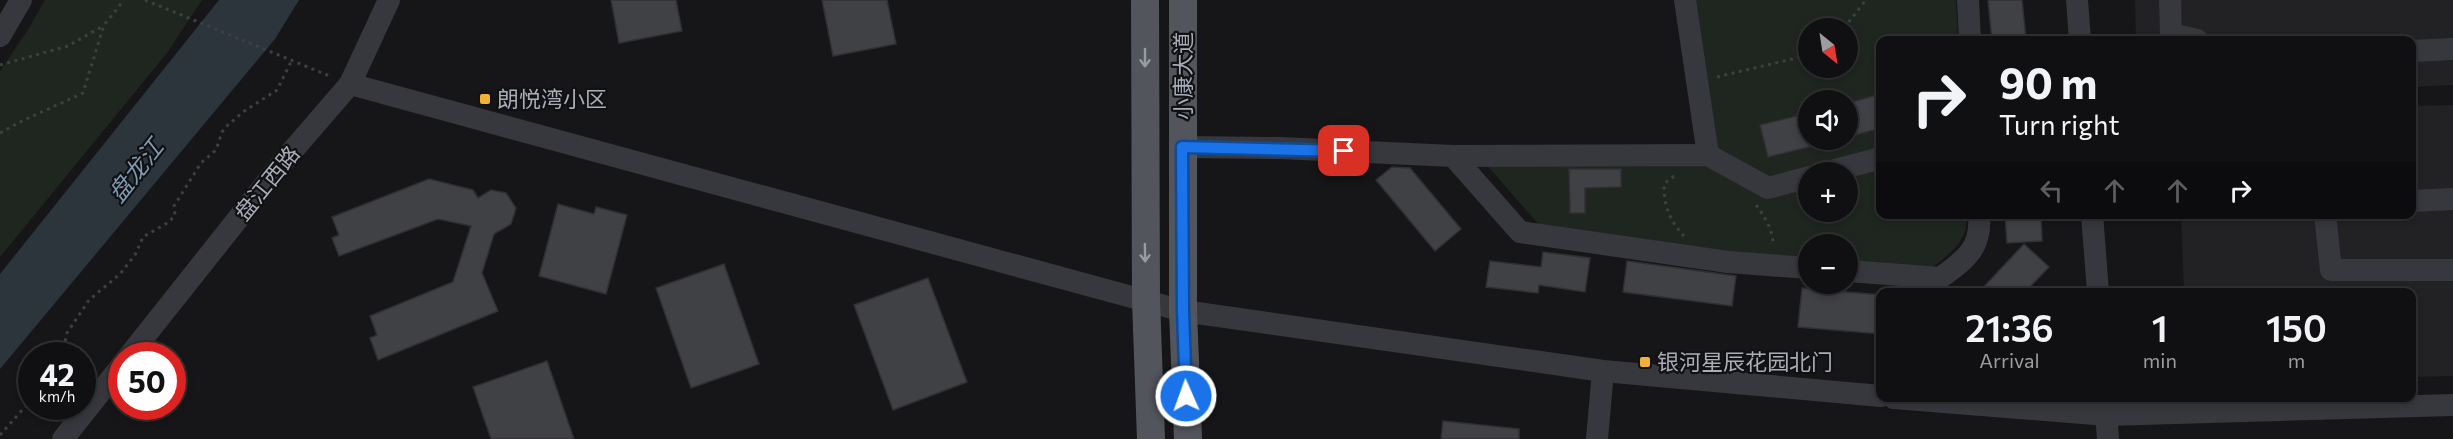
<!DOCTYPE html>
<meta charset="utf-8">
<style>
body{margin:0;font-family:Commissioner,"Noto Sans SC",sans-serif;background:#19191b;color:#f1f3f6;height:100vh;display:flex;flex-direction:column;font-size:22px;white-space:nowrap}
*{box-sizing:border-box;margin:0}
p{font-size:20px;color:#9c9d9f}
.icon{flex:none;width:33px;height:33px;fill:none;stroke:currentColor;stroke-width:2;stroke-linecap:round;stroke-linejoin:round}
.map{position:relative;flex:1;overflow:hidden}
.sheet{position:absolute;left:1876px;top:288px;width:540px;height:114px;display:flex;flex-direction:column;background:#101012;border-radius:12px;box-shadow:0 3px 9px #0003,0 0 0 2px #303032}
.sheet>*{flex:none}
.guide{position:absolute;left:1876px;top:36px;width:540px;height:183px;border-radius:12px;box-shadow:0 3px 9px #0003,0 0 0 2px #303032;background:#101012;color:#f1f3f6;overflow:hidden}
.needle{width:39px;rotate:150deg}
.buttons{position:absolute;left:1798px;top:18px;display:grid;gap:12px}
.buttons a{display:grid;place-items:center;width:60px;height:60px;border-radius:50%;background:#101012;box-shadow:0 3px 9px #0003,0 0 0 2px #303032;font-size:30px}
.speed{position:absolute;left:18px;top:342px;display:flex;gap:12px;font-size:30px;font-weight:700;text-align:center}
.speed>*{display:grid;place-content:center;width:78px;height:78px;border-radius:50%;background:#101012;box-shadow:0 3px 9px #0003,0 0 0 2px #303032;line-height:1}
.speed small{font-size:15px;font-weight:400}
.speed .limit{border:9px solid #d22;background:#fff;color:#111}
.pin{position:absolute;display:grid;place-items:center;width:51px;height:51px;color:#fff;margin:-26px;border-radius:12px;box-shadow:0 3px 9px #0006}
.me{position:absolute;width:66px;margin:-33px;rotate:358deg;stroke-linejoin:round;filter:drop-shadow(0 0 4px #0008)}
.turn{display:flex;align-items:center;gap:21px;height:126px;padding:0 24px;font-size:27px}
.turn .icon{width:78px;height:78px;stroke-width:2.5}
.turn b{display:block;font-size:42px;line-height:51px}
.lanes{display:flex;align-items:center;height:57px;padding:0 24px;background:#0003;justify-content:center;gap:30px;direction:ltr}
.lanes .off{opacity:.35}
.eta{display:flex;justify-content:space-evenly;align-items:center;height:102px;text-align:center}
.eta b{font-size:36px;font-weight:600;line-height:42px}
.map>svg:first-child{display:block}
.built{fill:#222225}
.green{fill:#1e261f;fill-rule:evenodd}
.water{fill:#2c353c}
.building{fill:#404145;stroke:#303034;stroke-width:1.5}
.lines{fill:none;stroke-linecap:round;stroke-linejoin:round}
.path{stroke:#3d3f44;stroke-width:3;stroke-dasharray:3 4.5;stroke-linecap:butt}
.minor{stroke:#37383d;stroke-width:22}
.major{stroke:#53555c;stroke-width:28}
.oneway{stroke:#979ba6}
.route-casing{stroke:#114b97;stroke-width:15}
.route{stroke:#1a73e8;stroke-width:10}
.poi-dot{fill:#f2b134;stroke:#111113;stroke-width:2}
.labels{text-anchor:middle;stroke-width:4.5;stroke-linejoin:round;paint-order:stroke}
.street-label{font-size:22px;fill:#a8adb8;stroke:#111113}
.poi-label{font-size:22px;fill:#a8adb8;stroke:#111113;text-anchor:start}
.water-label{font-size:24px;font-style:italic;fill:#7f9bb3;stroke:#111113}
</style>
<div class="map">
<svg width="2453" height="439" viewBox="0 0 2453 439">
<rect width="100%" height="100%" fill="#161618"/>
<!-- built -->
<g class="built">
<polygon points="2135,0 2453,0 2453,85 2412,87 2412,40 2136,40"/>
<polygon points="2453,105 2453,376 2412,377 2412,292 2184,292 2181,215 2412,214 2412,106"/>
</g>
<!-- green -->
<g class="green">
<polygon points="45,0 202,0 167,53 0,257 0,71 29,28"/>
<path d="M1691,0h265l2,40h-77v174l86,1c2,25 -18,40 -36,53l-83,-6v-18h-39v15l-75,-6 -194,-27 -62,-71 235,7zM1809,28h39v40h-39zM1809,100h39v40h-39zM1809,172h39v40h-39z"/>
</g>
<!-- water -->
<polygon class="water" points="219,0 299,0 275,39 0,369 0,274"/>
<!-- building -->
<g class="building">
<polygon points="611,0 676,0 682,31 619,43"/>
<polygon points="822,0 887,0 896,44 833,56"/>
<polygon points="1988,0 2022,0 2026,40 1992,40"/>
<polygon points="1881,94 1881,128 1848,137 1848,103"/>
<polygon points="1809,113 1809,147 1768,157 1760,125"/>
<polygon points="1392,167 1410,168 1461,229 1435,251 1376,180"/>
<polygon points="1569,169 1621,169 1621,187 1585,188 1585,213 1570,213"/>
<polygon points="429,179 473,190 478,198 491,190 506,193 516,208 511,224 494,234 482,273 498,311 378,360 370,338 377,335 370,316 453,282 471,226 438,219 339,256 332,238 339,235 332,217"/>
<polygon points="558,204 594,214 596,207 627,215 606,294 539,276"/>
<polygon points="2005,214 2041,214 2042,241 2007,243"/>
<polygon points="2024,244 2049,267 2025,292 1979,292"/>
<polygon points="1543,252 1590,258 1585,292 1539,285 1538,293 1486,287 1490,261 1541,267"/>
<polygon points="1627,261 1736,276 1732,306 1623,292"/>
<polygon points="724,264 759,364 691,388 656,288"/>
<polygon points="928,278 967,382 893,410 854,305"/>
<polygon points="1802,288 1881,295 1881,334 1798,327"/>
<polygon points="547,361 574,439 491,439 473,387"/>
<polygon points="1443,421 1519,429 1519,439 1441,439"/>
</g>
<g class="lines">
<!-- path -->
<g class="path">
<polyline points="145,0 332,77"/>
<polyline points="1844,28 1866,0"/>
<polyline points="0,65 68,46 103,26"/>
<polyline points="1717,77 1809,55"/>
<polyline points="0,133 22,121 83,93 104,25 124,0"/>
<path d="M1674,176l-10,8c0,22 5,36 20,52"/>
<path d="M1756,205c9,12 17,25 17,40"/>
<polyline points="62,356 67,333 89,300 120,274 135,255 143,237 169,222 175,215 174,206 201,163 216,150 222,132 228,125 243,112 277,90 291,62"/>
<polyline points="0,435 32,399"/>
</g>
<!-- minor -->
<g class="minor">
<polyline points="1685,0 1708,155"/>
<polyline points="1968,0 1970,40"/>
<polyline points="2077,0 2080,40"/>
<polyline points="2170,0 2171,34 2197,40"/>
<polyline points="0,36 21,0"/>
<polyline points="2412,51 2453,49"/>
<polyline points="350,84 1183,311 1603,371 1881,396"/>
<polyline points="1182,147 1280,148 1453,156 1708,155 1768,188 1809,177"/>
<polyline points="1453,156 1520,232 1728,262 1809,268"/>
<polyline points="1828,172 1881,158"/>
<polyline points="2412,201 2453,199"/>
<polyline points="2092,214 2098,292"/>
<polyline points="2325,214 2331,270 2453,270"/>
<path d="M1848,271l92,7c25,-18 42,-29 39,-64"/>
<polyline points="129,356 287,157 350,84 389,0"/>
<polyline points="1894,398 2107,415 2453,405"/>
<polyline points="2105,398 2108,439"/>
<polyline points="63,439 122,365"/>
<polyline points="1597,439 1603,371"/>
</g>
<!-- major -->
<g class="major">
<polyline points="1145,0 1146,300 1151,439"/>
<polyline points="1183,0 1183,311 1188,439"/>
</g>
</g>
<!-- one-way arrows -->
<defs><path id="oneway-shaft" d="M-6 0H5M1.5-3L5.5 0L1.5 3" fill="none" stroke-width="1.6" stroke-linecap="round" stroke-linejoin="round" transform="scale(1.5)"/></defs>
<g class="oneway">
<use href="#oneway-shaft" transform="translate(1145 58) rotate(90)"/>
<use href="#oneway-shaft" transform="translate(1145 253) rotate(89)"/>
</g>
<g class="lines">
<!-- route casing -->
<g class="route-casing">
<polyline id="route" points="1186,396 1183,311 1182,147 1344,151"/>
</g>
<!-- route -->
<use href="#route" class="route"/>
</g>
<!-- markers -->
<g class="poi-dot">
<rect x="479" y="93" width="12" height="12" rx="3"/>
<rect x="1639" y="356" width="12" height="12" rx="3"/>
</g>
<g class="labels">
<!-- street labels -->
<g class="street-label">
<text transform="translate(1183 76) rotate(-90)" y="8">小康大道</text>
<text transform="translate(267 183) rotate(-51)" y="8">盘江西路</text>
</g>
<!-- poi labels -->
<g class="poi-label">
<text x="497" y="107">朗悦湾小区</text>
<text x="1657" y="370">银河星辰花园北门</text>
</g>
<!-- water labels -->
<g class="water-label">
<text transform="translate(136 171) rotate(-52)" y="8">盘龙江</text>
</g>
</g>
</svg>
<div class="buttons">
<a><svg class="needle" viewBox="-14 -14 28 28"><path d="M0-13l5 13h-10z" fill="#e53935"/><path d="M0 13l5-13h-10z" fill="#9c9d9f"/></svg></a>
<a><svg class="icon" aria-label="sound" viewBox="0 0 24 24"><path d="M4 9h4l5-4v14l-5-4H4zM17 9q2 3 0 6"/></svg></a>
<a>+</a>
<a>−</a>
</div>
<div class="speed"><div>42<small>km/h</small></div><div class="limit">50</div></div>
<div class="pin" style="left:1344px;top:151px;background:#d93025"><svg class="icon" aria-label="arrive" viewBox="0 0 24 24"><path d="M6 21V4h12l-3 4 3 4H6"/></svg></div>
<svg class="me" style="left:1186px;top:396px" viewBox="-20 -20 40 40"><circle r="17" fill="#1a73e8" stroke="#fff" stroke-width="3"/><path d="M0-11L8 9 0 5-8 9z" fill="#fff"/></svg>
<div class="guide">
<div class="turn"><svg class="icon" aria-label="right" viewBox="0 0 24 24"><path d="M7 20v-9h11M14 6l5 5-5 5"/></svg><div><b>90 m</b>Turn right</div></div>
<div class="lanes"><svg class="icon off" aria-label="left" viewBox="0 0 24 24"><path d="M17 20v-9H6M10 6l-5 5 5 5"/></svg><svg class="icon off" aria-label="ahead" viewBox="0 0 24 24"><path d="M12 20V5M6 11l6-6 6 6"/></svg><svg class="icon off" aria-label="ahead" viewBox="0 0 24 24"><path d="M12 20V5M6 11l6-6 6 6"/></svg><svg class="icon" aria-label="right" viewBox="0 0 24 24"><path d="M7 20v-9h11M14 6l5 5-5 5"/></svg></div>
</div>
<section class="sheet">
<div class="eta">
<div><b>21:36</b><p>Arrival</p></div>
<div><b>1</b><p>min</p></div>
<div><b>150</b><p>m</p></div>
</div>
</section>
</div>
